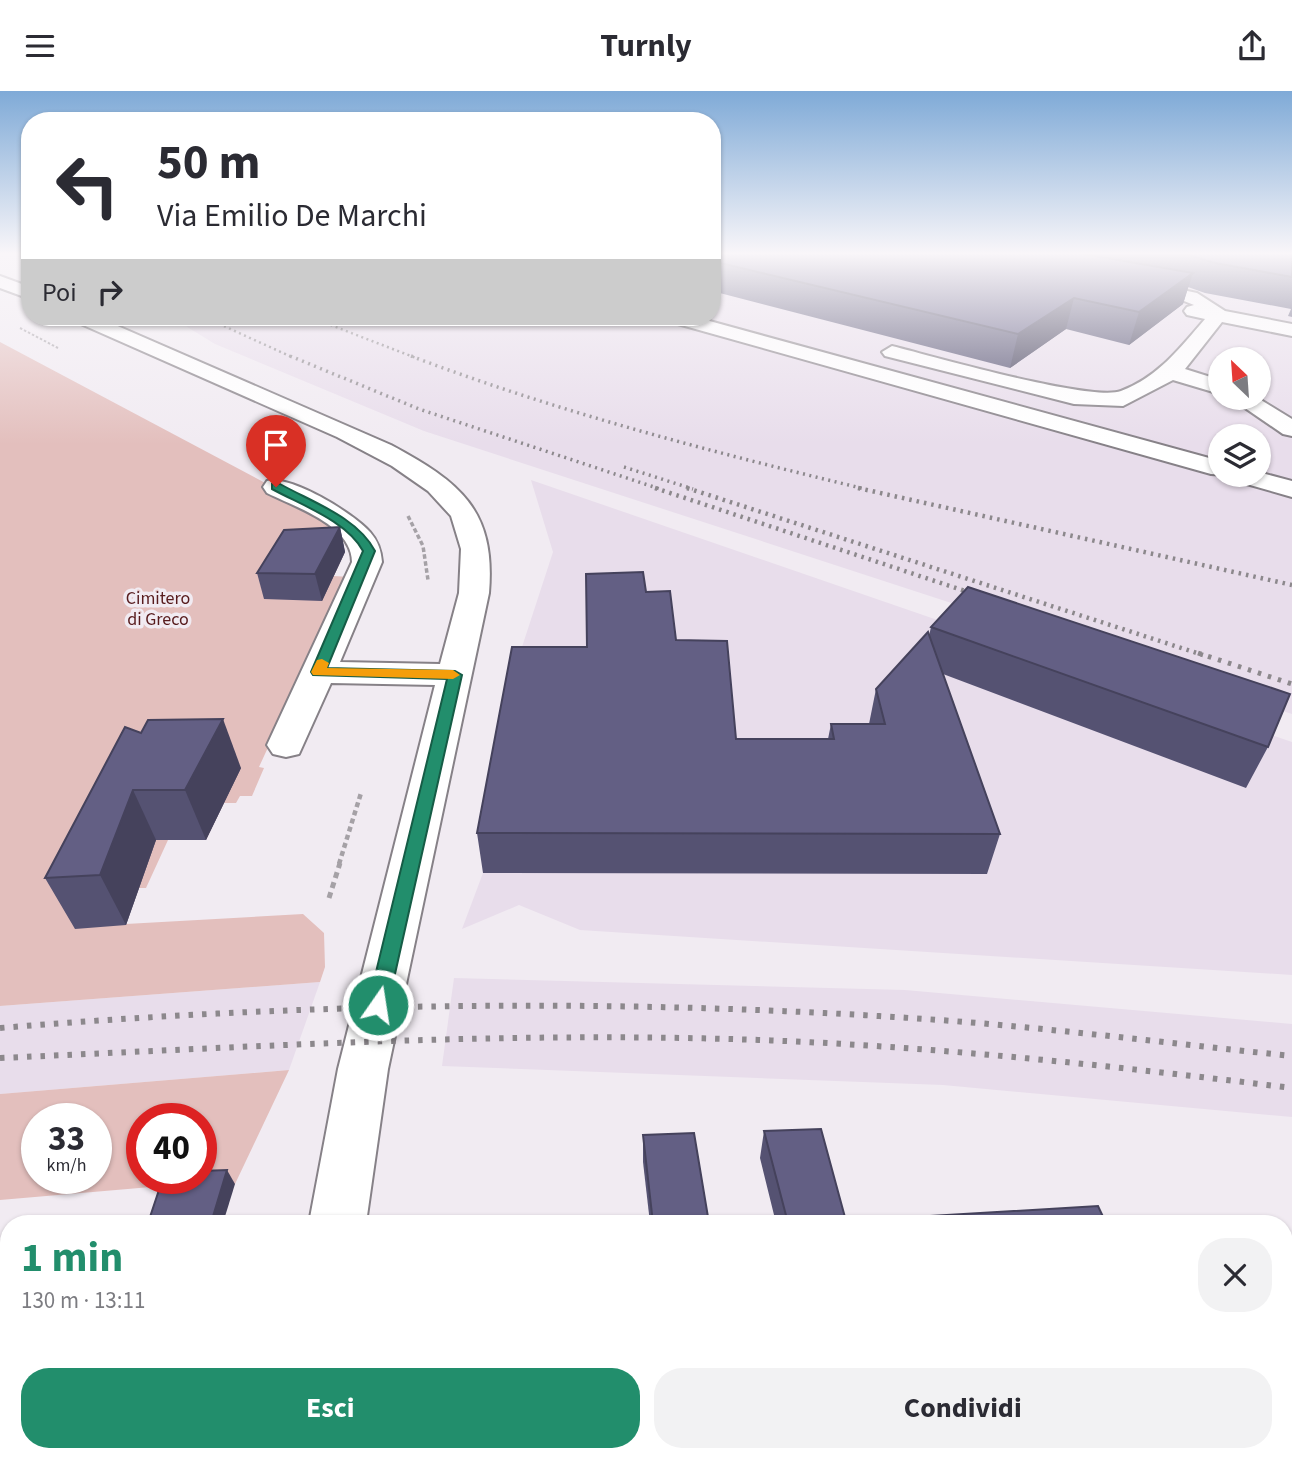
<!DOCTYPE html>
<html lang="it">
<meta charset="utf-8">
<style>
body{margin:0;font-family:"Source Sans 3",sans-serif;background:#f2f2f3;color:#2b2b33;height:100vh;display:flex;flex-direction:column;font-size:26px;white-space:nowrap}
*{box-sizing:border-box;margin:0}
p{font-size:23px;color:#7c7c81}
.icon{flex:none;width:38px;height:38px;fill:none;stroke:currentColor;stroke-width:2;stroke-linecap:round;stroke-linejoin:round}
.map{position:relative;flex:1;overflow:hidden}
.sheet{position:absolute;left:0px;top:1124px;width:1293px;height:247px;display:flex;flex-direction:column;background:#fff;border-radius:28px 28px 0 0;box-shadow:0 2px 5px #0004}
.sheet>*{flex:none}
.hud{position:absolute;left:21px;top:21px;width:700px;height:214px;border-radius:28px;box-shadow:0 2px 5px #0004;background:#fff;color:#2b2b33;overflow:hidden}
.needle{width:46px;rotate:335deg}
.tools{position:absolute;left:1208px;top:256px;display:grid;gap:14px}
.tools a{display:grid;place-items:center;width:63px;height:63px;border-radius:50%;background:#fff;box-shadow:0 2px 5px #0004;font-size:35px}
.speed{position:absolute;left:21px;top:1012px;display:flex;gap:14px;font-size:35px;font-weight:700;text-align:center}
.speed>*{display:grid;place-content:center;width:91px;height:91px;border-radius:50%;background:#fff;box-shadow:0 2px 5px #0004;line-height:1}
.speed small{font-size:18px;font-weight:400}
.speed .limit{border:10px solid #d22;background:#fff;color:#111}
.pin{position:absolute;display:grid;place-items:center;width:60px;height:60px;color:#fff;margin:-72px -30px;border-radius:50% 50% 50% 0;rotate:-45deg;box-shadow:0 0 7px #0007}
.pin .icon{rotate:45deg}
.me{position:absolute;width:77px;margin:-38px;rotate:13deg;stroke-linejoin:round;filter:drop-shadow(0 0 5px #0008)}
.turn{display:flex;align-items:center;gap:24px;height:147px;padding:0 21px;font-size:32px}
.turn .icon{width:91px;height:91px;stroke-width:2.5}
.turn b{display:block;font-size:49px;line-height:60px}
.then{display:flex;align-items:center;height:66px;padding:0 21px;background:#0003;gap:14px;font-size:26px}
.round{display:grid;place-items:center;flex:none;width:74px;height:74px;border-radius:28px;background:#f2f2f3}
.head{display:flex;align-items:center;justify-content:space-between;height:119px;padding:0 21px}
h1{font-size:42px;font-weight:700;line-height:52px;color:#228e6c}
.button{display:flex;gap:14px;margin-top:auto;padding:14px 21px}
.button a{flex:1;height:80px;border-radius:28px;background:#228e6c;color:#fff;font-size:28px;font-weight:700;line-height:80px;text-align:center}
.button a+a{background:#f2f2f3;color:#2b2b33}
header{display:flex;justify-content:space-between;align-items:center;height:91px;padding:0 21px;background:#fff;font-size:32px;font-weight:700}
.map>svg:first-child{display:block}
.built{fill:#e8ddeb;fill-rule:evenodd}
.green{fill:#e3bfbd;fill-rule:evenodd}
.lines{fill:none;stroke-linecap:round;stroke-linejoin:round}
.minor-casing{stroke:#868187;stroke-width:4}
.path-far3{stroke:#a5a1a6;stroke-width:2;stroke-dasharray:2.5 2;stroke-linecap:butt}
.path-far2{stroke:#a5a1a6;stroke-width:3.5;stroke-dasharray:4.5 2.5;stroke-linecap:butt}
.path-far1{stroke:#a5a1a6;stroke-width:4.5;stroke-dasharray:5 3.5;stroke-linecap:butt}
.path{stroke:#a5a1a6;stroke-width:5;stroke-dasharray:6 4.5;stroke-linecap:butt}
.minor{fill:#fff;fill-rule:evenodd}
.rail-far4{stroke:#8c888c;stroke-width:2.5;stroke-dasharray:2 3.5;stroke-linecap:butt}
.rail-far3{stroke:#8c888c;stroke-width:3.5;stroke-dasharray:2 4.5;stroke-linecap:butt}
.rail-far2{stroke:#8c888c;stroke-width:4.5;stroke-dasharray:2.5 5;stroke-linecap:butt}
.rail-far1{stroke:#8c888c;stroke-width:5;stroke-dasharray:3.5 7;stroke-linecap:butt}
.rail{stroke:#8c888c;stroke-width:6;stroke-dasharray:4.5 9;stroke-linecap:butt}
.wall{fill:#555272}
.shaded-wall{fill:#45425c}
.building{fill:#635f84;stroke:#45425c;stroke-width:2}
.route{fill:#228e6c;stroke:#165c46;stroke-width:2}
.slow{fill:#f59e0b}
.labels{text-anchor:middle;stroke-width:7;stroke-linejoin:round;paint-order:stroke}
.park-label{font-size:18px;fill:#571b1d;stroke:#f1ebf2}
</style>
<header><svg class="icon" aria-label="menu" viewBox="0 0 24 24"><path d="M4 6h16M4 12h16M4 18h16"/></svg>Turnly<svg class="icon" aria-label="share" viewBox="0 0 24 24"><path d="M12 15V3M7 8l5-5 5 5M5 13v7h14v-7"/></svg></header>
<div class="map">
<svg width="1292" height="1369" viewBox="0 0 1292 1369">
<rect width="100%" height="100%" fill="#f1ebf2"/>
<!-- built -->
<g class="built">
<path d="M712,162h580v461l-868,-283 -209,-87 -44,-27h541zM1220,268h38v38h-38zM1220,345h38v38h-38z"/>
<polygon points="531,389 1292,651 1292,884 580,839 519,814 462,838 483,782 521,559 553,461"/>
<polygon points="454,887 905,899 1292,933 1292,1026 943,994 442,975"/>
<polygon points="320,891 289,979 0,1003 0,915"/>
</g>
<!-- green -->
<g class="green">
<polygon points="0,251 269,394 333,433 344,463 334,485 350,486 335,511 259,676 264,677 252,705 240,705 236,712 224,712 206,749 168,749 146,797 139,797 126,833 303,823 324,842 325,876 320,891 0,915"/>
<path d="M289,979l-54,114 -61,1 -174,15v-106zM37,1027h59v60h-59zM142,1027h59v60h-59z"/>
</g>
<g class="lines">
<!-- minor casing -->
<g class="minor-casing">
<g id="minor">
<polygon points="0,185 30,196 30,208 0,197"/>
<path d="M1135,189l62,13 28,18 67,13v12l-70,-14 -37,47 35,11v14l-47,-14 -50,26 -49,-2 -189,-48 -3,-4 10,-6c40,10 199,56 229,45 37,-14 59,-43 84,-72l-18,-4 -3,-4 3,-4 7,-2 -20,-8 -45,-8 -3,-4 3,-4z"/>
<path d="M71,226h26l294,128c69,37 105,65 98,148l-101,476 -22,154h-57l29,-154 97,-384 -104,-2 -32,71 -13,3 -13,-3 -6,-9 85,-183c0,-37 -57,-55 -85,-69l-4,-6 4,-6c24,-6 86,32 103,51 8,9 11,18 12,30l-42,100 100,2 19,-71 2,-44 -10,-33 -23,-25 -36,-25 -55,-29 -263,-116z"/>
<polygon points="664,226 695,226 1220,370 1220,383 1258,383 1258,381 1292,390 1292,406 1229,388 1226,384 1211,383 667,230"/>
<polygon points="1229,306 1256,306 1292,328 1292,345 1283,343"/>
<rect x="0" y="1170" width="9" height="60"/>
<polygon points="267,1362 333,1362 332,1369 264,1369"/>
</g>
</g>
<!-- path-far3 -->
<polyline class="path-far3" points="20,237 58,257"/>
<!-- path-far2 -->
<polyline class="path-far2" points="408,425 423,455 428,489"/>
<!-- path-far1 -->
<polyline class="path-far1" points="339,773 361,702"/>
<!-- path -->
<polyline class="path" points="329,807 340,772"/>
<!-- minor -->
<use href="#minor" class="minor"/>
<!-- rail-far4 -->
<g class="rail-far4">
<polyline points="204,226 294,267"/>
<polyline points="310,226 416,267"/>
</g>
<!-- rail-far3 -->
<g class="rail-far3">
<polyline points="290,265 419,318 660,398"/>
<path d="M411,265c147,56 301,96 454,133"/>
<polyline points="624,376 693,398"/>
</g>
<!-- rail-far2 -->
<g class="rail-far2">
<polyline points="655,397 983,506"/>
<polyline points="687,397 1203,564"/>
<polyline points="858,397 1292,494"/>
</g>
<!-- rail-far1 -->
<polyline class="rail-far1" points="1198,562 1292,593"/>
<!-- rail -->
<g class="rail">
<path d="M0,937c303,-25 607,-30 910,-10 127,8 255,25 382,38"/>
<path d="M0,967c228,-10 455,-24 683,-20 204,3 407,25 609,50"/>
</g>
</g>
<!-- wall -->
<g class="wall">
<polygon points="712,162 1292,162 1292,226 1288,225 1291,218 1205,202 1188,196 1183,213 1129,254 1066,238 1010,277 712,200"/>
<polygon points="340,436 345,461 322,510 264,508 257,482"/>
<polygon points="646,501 736,648 828,648 831,633 869,633 876,598 929,545 931,536 1268,656 1246,697 943,583 1000,743 987,783 483,782 477,742 587,556"/>
<polygon points="125,636 241,677 206,749 156,749 126,834 75,838 45,787"/>
<polygon points="764,1040 846,1130 1106,1132 776,1132 760,1067"/>
<polygon points="643,1044 709,1132 650,1132 643,1071"/>
<polygon points="676,1362 989,1362 959,1369 676,1369"/>
</g>
<!-- shaded-wall -->
<g class="shaded-wall">
<polygon points="1193,182 1183,213 1129,254 1139,221"/>
<polygon points="1074,207 1066,238 1010,277 1018,243"/>
<polygon points="340,436 345,461 322,510 315,483"/>
<polygon points="223,628 241,677 206,749 185,699"/>
<polygon points="133,699 156,749 126,834 100,784"/>
<polygon points="227,1079 235,1093 223,1132 211,1132"/>
<polygon points="544,1362 548,1362 548,1369 543,1369"/>
<polygon points="922,1362 989,1362 959,1369 892,1369"/>
</g>
<!-- building -->
<g class="building">
<polygon points="712,162 1078,162 1193,182 1139,221 1074,207 1018,243 712,170"/>
<polygon points="1173,162 1292,162 1292,186 1215,172 1189,164"/>
<polygon points="340,436 315,483 257,482 284,439"/>
<polygon points="643,481 646,501 670,500 676,549 727,550 736,648 834,648 831,633 885,633 876,598 928,541 1000,743 477,742 512,556 587,556 586,483"/>
<polygon points="968,496 1290,603 1268,656 931,536"/>
<polygon points="223,628 185,699 133,699 100,784 45,787 125,636 141,642 148,629"/>
<polygon points="821,1038 846,1130 1098,1115 1106,1132 788,1132 764,1040"/>
<polygon points="694,1042 709,1132 653,1132 643,1044"/>
<polygon points="227,1079 211,1132 148,1132 163,1087 201,1087 201,1080"/>
<polygon points="389,1362 544,1362 543,1369 388,1369"/>
<polygon points="679,1362 922,1362 892,1369 680,1369"/>
</g>
<!-- sky -->
<linearGradient id="sky" x2="0" y2="1"><stop stop-color="#7faad7"/><stop offset="0.46" stop-color="#f9f6f9"/><stop offset="1" stop-color="#f9f6f9" stop-opacity="0"/></linearGradient>
<rect width="1292" height="353" fill="url(#sky)"/>
<!-- route -->
<path class="route" d="M272,393h8c32,18 77,33 95,67l-48,117 128,3 7,4 -74,330 -3,5h-14l-3,-5 79,-326 -134,-4 -2,-3 52,-121c-16,-30 -62,-46 -91,-62z"/>
<!-- slow -->
<polygon class="slow" points="322,568 329,572 327,577 453,579 460,584 453,588 313,584 311,581 317,569"/>
<g class="labels">
<!-- park labels -->
<g class="park-label">
<text x="158" y="513">Cimitero<tspan x="158" dy="21">di Greco</tspan></text>
</g>
</g>
</svg>
<div class="tools">
<a><svg class="needle" viewBox="-14 -14 28 28"><path d="M0-13l5 13h-10z" fill="#e53935"/><path d="M0 13l5-13h-10z" fill="#7c7c81"/></svg></a>
<a><svg class="icon" aria-label="layers" viewBox="0 0 24 24"><path d="M12 4l9 5-9 5-9-5zM3 14l9 5 9-5"/></svg></a>
</div>
<div class="speed"><div>33<small>km/h</small></div><div class="limit">40</div></div>
<div class="pin" style="left:276px;top:396px;background:#d93025"><svg class="icon" aria-label="arrive" viewBox="0 0 24 24"><path d="M6 21V4h12l-3 4 3 4H6"/></svg></div>
<svg class="me" style="left:378px;top:914px" viewBox="-20 -20 40 40"><circle r="17" fill="#228e6c" stroke="#fff" stroke-width="3"/><path d="M0-11L8 9 0 5-8 9z" fill="#fff"/></svg>
<div class="hud">
<div class="turn"><svg class="icon" aria-label="left" viewBox="0 0 24 24"><path d="M17 20v-9H6M10 6l-5 5 5 5"/></svg><div><b>50 m</b>Via Emilio De Marchi</div></div>
<div class="then">Poi<svg class="icon" aria-label="right" viewBox="0 0 24 24"><path d="M7 20v-9h11M14 6l5 5-5 5"/></svg></div>
</div>
<section class="sheet">
<div class="head"><div><h1>1 min</h1><p>130 m · 13:11</p></div><a class="round"><svg class="icon" aria-label="close" viewBox="0 0 24 24"><path d="M6 6l12 12M18 6L6 18"/></svg></a></div>
<div class="button"><a>Esci</a><a>Condividi</a></div>
</section>
</div>
